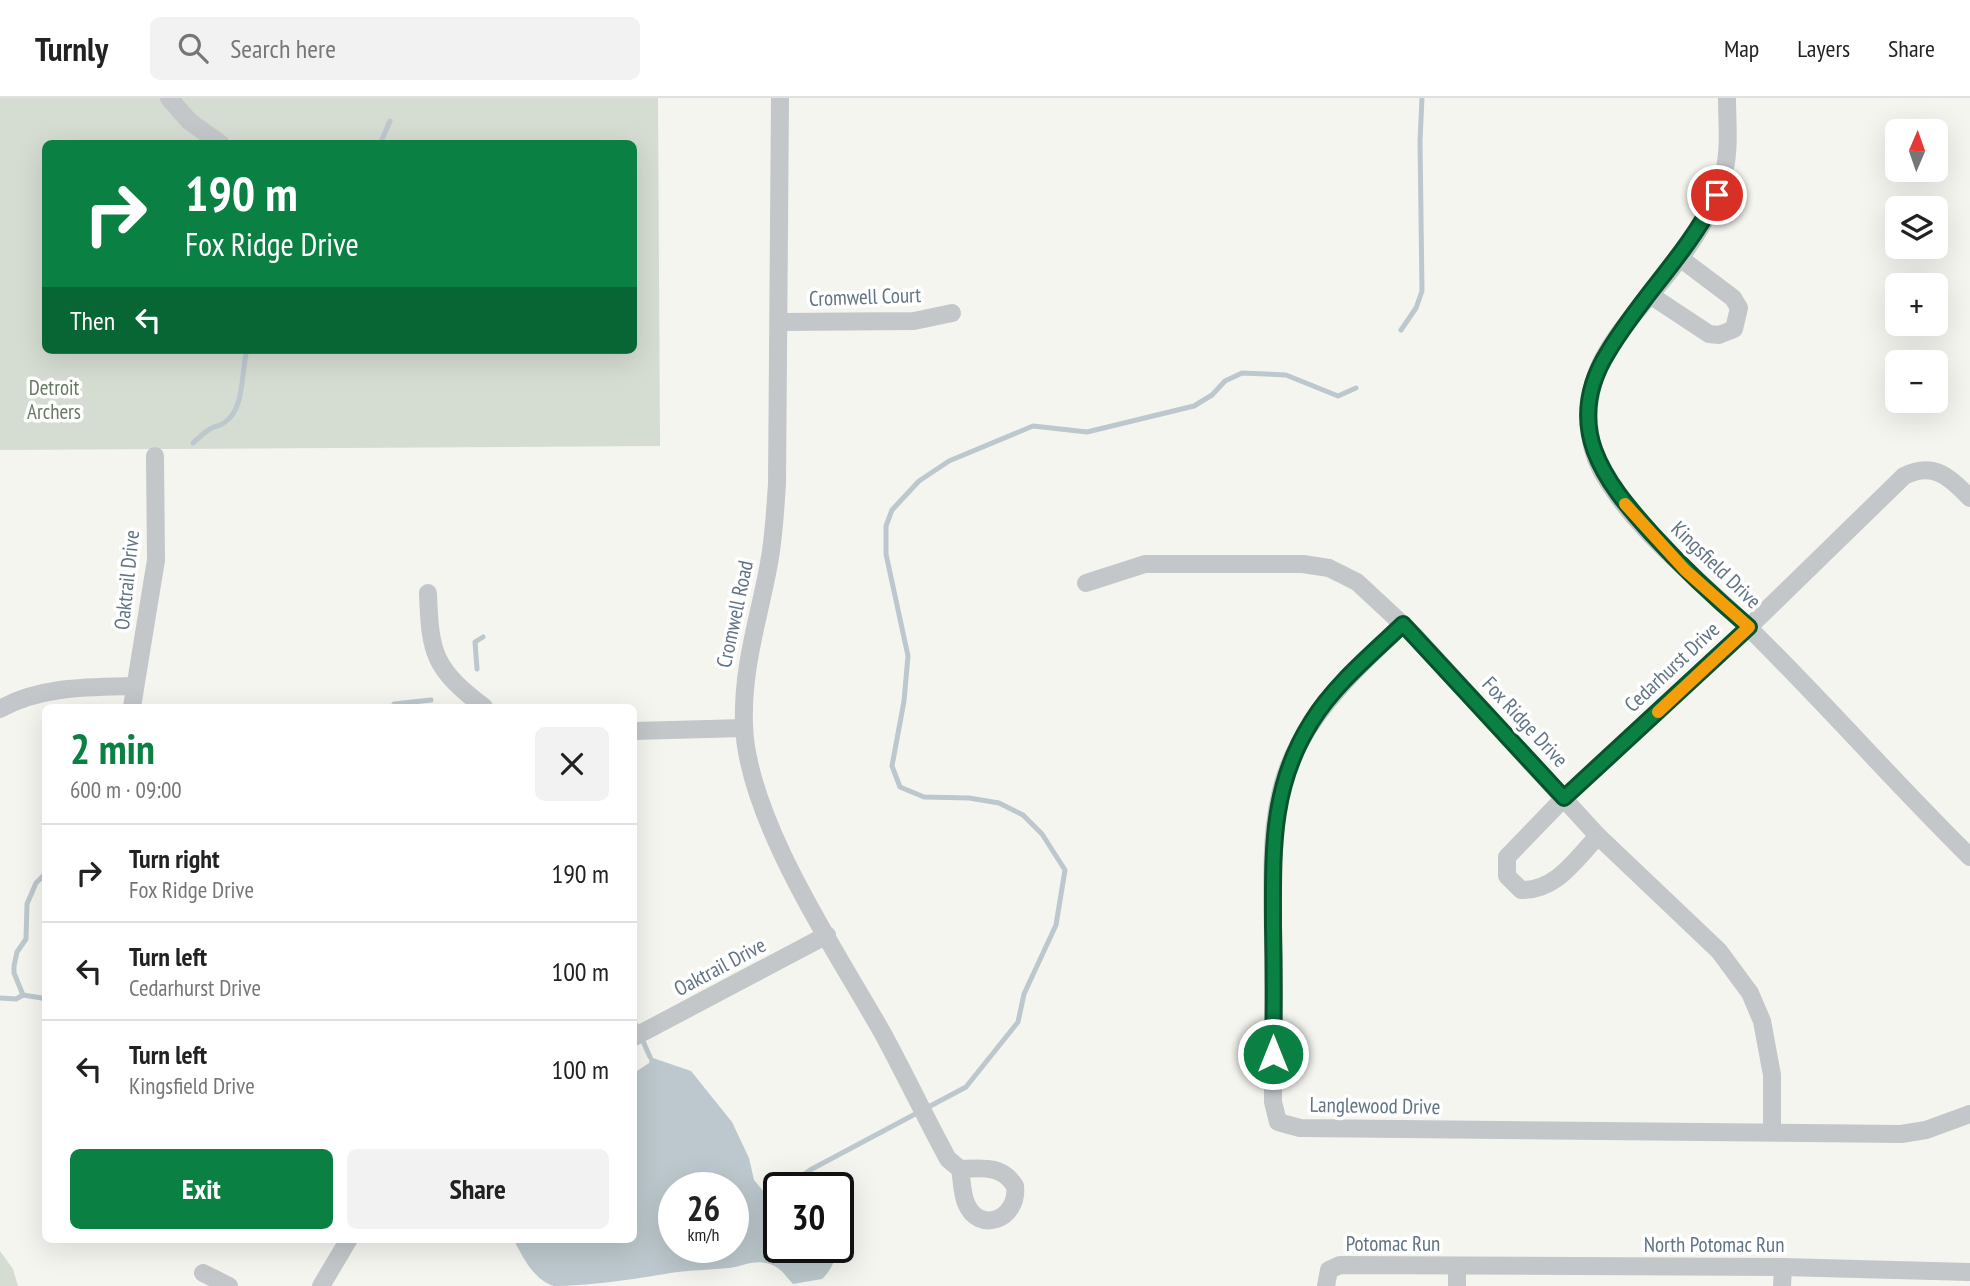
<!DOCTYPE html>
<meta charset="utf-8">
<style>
body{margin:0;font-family:"PT Sans Narrow",sans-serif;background:#f2f2f2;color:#222;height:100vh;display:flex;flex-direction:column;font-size:26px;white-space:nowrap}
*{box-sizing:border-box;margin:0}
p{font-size:23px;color:#767676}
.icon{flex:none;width:38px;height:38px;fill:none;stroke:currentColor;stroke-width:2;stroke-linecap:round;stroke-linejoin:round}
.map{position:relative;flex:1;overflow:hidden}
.drawer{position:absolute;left:42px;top:606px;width:595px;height:539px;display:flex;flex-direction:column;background:#fff;border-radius:10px;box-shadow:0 7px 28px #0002}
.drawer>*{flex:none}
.hud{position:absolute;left:42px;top:42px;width:595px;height:214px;border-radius:10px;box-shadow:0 7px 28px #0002;background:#0b8043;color:#fff;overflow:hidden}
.needle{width:46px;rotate:2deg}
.controls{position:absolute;left:1885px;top:21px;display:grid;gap:14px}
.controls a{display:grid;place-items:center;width:63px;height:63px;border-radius:10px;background:#fff;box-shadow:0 7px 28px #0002;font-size:35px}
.speed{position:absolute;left:658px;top:1074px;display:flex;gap:14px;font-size:35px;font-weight:700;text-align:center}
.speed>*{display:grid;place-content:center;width:91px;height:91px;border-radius:50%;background:#fff;box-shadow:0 7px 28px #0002;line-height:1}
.speed small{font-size:18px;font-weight:400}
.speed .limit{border:4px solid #111;border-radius:10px;background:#fff;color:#111}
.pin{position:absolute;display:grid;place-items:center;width:60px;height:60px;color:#fff;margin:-30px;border:4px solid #fff;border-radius:50%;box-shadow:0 2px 7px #0007}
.me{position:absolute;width:77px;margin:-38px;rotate:0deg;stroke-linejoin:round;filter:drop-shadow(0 0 5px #0008)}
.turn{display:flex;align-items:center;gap:24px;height:147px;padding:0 28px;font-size:32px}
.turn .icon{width:91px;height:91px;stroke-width:2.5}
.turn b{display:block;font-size:49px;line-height:60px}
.then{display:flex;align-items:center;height:66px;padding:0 28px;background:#0003;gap:14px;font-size:26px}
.round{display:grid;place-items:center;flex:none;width:74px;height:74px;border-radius:10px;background:#f2f2f2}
.overview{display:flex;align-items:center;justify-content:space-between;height:119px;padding:0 28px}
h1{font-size:42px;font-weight:700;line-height:52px;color:#0b8043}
.primary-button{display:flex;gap:14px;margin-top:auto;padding:14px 28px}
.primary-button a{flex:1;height:80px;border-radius:10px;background:#0b8043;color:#fff;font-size:28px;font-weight:700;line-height:80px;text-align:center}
.primary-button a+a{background:#f2f2f2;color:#222}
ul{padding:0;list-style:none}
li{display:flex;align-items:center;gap:21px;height:98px;padding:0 28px;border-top:2px solid #e0e0e0}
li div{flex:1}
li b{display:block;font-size:26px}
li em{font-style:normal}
header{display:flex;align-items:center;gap:42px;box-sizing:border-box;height:98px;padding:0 35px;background:#fff;border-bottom:2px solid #e0e0e0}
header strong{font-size:33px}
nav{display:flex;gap:38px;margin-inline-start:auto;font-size:24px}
.search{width:490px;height:63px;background:#f2f2f2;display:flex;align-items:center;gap:18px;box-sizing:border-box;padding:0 24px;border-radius:10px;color:#767676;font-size:26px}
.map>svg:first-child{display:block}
.green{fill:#d5dcd1;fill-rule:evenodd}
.water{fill:#bcc8cd;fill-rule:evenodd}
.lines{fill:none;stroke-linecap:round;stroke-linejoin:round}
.stream{stroke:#bcc8cd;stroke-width:5}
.minor{stroke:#c3c7ca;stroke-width:18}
.route-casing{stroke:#07532c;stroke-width:18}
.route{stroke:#0b8043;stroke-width:12}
.slow{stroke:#f59e0b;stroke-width:12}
.labels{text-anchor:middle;stroke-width:7;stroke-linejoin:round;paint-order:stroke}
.street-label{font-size:21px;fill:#617484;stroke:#fff}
.park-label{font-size:21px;fill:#667a60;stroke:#fff}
</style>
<header>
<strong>Turnly</strong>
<div class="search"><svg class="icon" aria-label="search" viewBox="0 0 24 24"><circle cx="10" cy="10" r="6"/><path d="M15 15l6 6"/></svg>Search here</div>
<nav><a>Map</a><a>Layers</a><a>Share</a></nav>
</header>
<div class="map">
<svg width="1970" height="1188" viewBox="0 0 1970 1188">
<rect width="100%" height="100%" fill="#f5f5f0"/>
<!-- green -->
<g class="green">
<path d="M0,0h658l2,348 -660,4zM46,46h588v206h-588z"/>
<polygon points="0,1153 13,1171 18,1188 0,1188"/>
</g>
<!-- water -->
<path class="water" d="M650,959l41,14 41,51 17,36 5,22 25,30v38h59v-12c2,15 -5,33 -16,43l-29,5c-8,-8 -13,-19 -28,-21 -13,-3 -24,4 -36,5 -20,2 -40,2 -59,5 -33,6 -83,13 -116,13 -22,-7 -31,-30 -41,-47h121v-166l15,-10zM733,1090v60h-59v-60z"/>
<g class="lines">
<!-- stream -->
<g class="stream">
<polyline points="380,46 390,23"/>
<polyline points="1401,232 1416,210 1422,193 1420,43 1422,0"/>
<path d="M193,345c5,-4 11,-11 17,-14 4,-3 11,-3 15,-7 20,-13 16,-51 22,-72"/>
<polyline points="477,571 475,544 483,539"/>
<polyline points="393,609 394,606 431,602"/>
<polyline points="23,897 14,875 14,868 17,854 26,841 27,806 36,785 46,775"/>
<polyline points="0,900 16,901 23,897 42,900 46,904"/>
<polyline points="634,923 650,959"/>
<polyline points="786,1090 810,1072 966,989 1018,924 1024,896 1056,827 1065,772 1042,736 1023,717 999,705 969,700 924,699 900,689 892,668 904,603 908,558 886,456 886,428 892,412 919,383 949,363 1033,328 1087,334 1194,308 1212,297 1225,283 1242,275 1286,277 1338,298 1356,290"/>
<polyline points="767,1101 779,1097"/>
</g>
<!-- minor -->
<g class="minor">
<polyline points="169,0 189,23 221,46"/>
<path d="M780,0l-3,386c-2,27 -3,53 -8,79 -10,56 -27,103 -25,162 3,94 91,224 138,307 23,42 43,85 66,127l12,10c2,11 2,25 6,34 13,32 53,16 49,-17 -13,-21 -32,-18 -55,-17"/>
<path d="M1727,0c0,24 3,51 -3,74 -11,46 -43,87 -73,122 -19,23 -43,49 -54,78 -12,30 -11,70 4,98 35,63 98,108 148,158 76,75 146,155 221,229"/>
<polyline points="1650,197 1709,236 1719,237 1734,231 1739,210 1733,200 1680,160"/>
<polyline points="780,224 914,223 952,215"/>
<polyline points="1086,485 1145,466 1303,466 1329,470 1357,484 1414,537 1598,738 1719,853 1750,895 1762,923 1772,977 1772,1034"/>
<path d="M428,495c2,61 6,76 56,114"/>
<path d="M1403,526c-38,37 -78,72 -104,120 -34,61 -26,136 -26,203 1,52 0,103 0,155l5,20 22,6 601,6 25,-4 44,-16"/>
<polyline points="132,609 156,462 155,358"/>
<path d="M0,611c40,-23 90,-22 134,-23"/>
<polyline points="634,633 744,630"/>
<path d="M1598,738c-23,24 -42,55 -77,54l-14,-14v-19l57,-59 185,-171 155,-151c29,-15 46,1 66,22"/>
<polyline points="634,939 827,837"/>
<polyline points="203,1175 229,1188"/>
<polyline points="321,1188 349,1141"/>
<polyline points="1326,1188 1329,1172 1340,1167 1783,1169 1970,1174"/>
<polyline points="1457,1188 1457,1169"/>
<polyline points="1782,1188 1783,1169"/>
</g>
</g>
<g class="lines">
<!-- route casing -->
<g class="route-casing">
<path id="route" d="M1273,956c1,-43 1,-85 0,-128 0,-75 -3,-139 39,-205 23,-37 60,-67 91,-97l161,174 185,-171c-34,-29 -66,-59 -96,-92 -50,-55 -91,-109 -45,-183 34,-57 78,-96 109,-157"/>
</g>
<!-- route -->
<use href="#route" class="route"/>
<!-- slow -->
<polyline class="slow" points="1625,406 1685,472 1749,529 1658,614"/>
</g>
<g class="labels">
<!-- street labels -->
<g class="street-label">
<text transform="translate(865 199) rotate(-2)" y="7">Cromwell Court</text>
<text transform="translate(1716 467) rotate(44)" y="7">Kingsfield Drive</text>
<text transform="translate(127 482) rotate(-84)" y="7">Oaktrail Drive</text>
<text transform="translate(735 516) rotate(-78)" y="7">Cromwell Road</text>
<text transform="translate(1672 569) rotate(-43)" y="7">Cedarhurst Drive</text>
<text transform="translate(1525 624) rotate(47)" y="7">Fox Ridge Drive</text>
<text transform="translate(720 869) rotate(-28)" y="7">Oaktrail Drive</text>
<text transform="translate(1375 1008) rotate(1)" y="7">Langlewood Drive</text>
<text x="1393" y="1153">Potomac Run</text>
<text x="1714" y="1154">North Potomac Run</text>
</g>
<!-- park labels -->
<g class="park-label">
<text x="54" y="297">Detroit<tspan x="54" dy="24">Archers</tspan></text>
</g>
</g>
</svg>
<div class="controls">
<a><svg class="needle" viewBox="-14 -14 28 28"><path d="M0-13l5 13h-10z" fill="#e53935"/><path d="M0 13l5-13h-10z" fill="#767676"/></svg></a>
<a><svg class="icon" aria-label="layers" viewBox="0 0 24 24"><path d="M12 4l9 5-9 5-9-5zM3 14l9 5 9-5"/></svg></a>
<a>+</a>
<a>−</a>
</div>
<div class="speed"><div>26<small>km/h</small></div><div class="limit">30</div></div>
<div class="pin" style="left:1717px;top:97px;background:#d93025"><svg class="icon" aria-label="arrive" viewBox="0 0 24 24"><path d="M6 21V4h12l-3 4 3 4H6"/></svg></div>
<svg class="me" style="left:1273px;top:956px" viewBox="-20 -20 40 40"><circle r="17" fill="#0b8043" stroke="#fff" stroke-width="3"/><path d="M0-11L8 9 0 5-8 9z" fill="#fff"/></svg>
<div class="hud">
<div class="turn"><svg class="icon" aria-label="right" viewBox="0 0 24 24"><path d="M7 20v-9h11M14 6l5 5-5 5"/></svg><div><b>190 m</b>Fox Ridge Drive</div></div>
<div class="then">Then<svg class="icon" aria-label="left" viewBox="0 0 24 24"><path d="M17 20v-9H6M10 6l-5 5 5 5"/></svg></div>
</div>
<section class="drawer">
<div class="overview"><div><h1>2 min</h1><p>600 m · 09:00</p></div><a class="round"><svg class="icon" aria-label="close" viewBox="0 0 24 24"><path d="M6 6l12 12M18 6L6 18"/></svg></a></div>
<ul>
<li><svg class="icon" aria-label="right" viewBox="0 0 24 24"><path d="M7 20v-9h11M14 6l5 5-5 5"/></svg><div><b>Turn right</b><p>Fox Ridge Drive</p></div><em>190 m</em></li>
<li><svg class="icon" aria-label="left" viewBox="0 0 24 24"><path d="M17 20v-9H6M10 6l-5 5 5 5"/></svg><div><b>Turn left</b><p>Cedarhurst Drive</p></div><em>100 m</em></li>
<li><svg class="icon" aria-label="left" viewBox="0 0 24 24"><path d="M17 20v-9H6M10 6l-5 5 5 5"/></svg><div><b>Turn left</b><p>Kingsfield Drive</p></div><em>100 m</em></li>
</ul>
<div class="primary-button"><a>Exit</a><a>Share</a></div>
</section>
</div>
